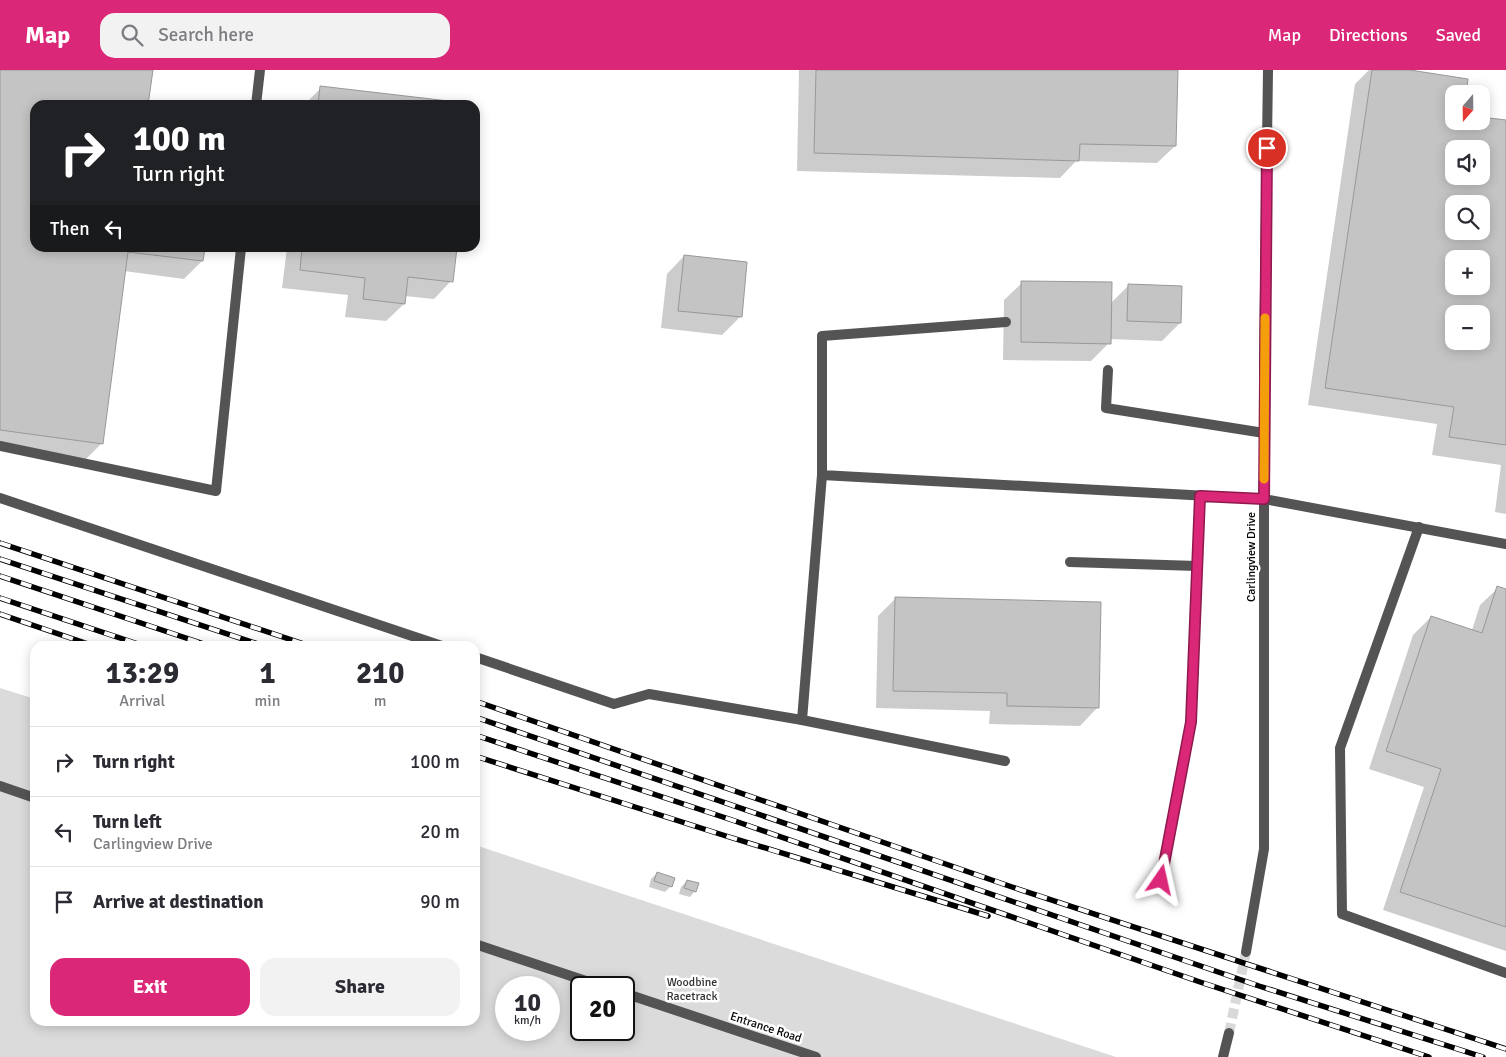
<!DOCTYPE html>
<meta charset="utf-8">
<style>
body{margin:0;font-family:Signika,sans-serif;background:#f2f2f3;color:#2b2b33;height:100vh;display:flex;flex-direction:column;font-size:19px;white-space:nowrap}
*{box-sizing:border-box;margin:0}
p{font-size:16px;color:#7c7c81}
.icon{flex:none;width:28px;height:28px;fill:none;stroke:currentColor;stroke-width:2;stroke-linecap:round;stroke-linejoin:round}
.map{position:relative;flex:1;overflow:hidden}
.side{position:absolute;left:30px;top:571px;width:450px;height:385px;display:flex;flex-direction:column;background:#fff;border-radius:15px;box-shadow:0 2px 12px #0003}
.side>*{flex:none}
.banner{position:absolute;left:30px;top:30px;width:450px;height:152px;border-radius:15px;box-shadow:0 2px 12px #0003;background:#202124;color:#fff;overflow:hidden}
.needle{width:32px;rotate:200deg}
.fabs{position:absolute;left:1445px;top:15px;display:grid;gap:10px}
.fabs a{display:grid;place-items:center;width:45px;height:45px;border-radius:10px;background:#fff;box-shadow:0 2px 12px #0003;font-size:25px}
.speed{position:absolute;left:495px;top:906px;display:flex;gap:10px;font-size:25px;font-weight:700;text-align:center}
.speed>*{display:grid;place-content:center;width:65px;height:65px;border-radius:50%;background:#fff;box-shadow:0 2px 12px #0003;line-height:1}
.speed small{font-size:12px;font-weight:400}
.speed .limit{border:2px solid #111;border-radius:8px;background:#fff;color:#111}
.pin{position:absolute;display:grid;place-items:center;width:42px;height:42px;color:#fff;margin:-21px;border:2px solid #fff;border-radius:50%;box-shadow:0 1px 5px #0007}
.me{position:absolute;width:55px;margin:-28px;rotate:11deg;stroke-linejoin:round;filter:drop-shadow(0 0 4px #0008)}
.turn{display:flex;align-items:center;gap:18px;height:105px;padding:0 20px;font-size:22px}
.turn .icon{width:65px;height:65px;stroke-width:2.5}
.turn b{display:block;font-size:35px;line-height:42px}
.then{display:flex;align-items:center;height:48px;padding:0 20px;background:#0003;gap:10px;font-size:19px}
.eta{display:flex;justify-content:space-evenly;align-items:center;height:85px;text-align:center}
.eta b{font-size:30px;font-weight:800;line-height:35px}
.primary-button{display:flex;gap:10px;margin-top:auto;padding:10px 20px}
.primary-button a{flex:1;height:58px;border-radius:15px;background:#db2777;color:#fff;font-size:20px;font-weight:800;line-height:58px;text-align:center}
.primary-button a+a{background:#f2f2f3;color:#2b2b33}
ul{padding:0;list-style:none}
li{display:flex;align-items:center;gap:15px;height:70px;padding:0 20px;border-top:1px solid #e1e1e2}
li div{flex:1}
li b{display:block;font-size:19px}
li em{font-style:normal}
header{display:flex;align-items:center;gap:30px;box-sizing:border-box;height:70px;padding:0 25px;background:#db2777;color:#fff}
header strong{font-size:24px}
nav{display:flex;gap:28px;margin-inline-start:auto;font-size:18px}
.search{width:350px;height:45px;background:#f2f2f3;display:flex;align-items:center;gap:12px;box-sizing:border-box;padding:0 18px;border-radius:15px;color:#7c7c81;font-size:19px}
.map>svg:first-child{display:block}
.green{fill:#dbdbdb;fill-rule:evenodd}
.shadow{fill:#0003;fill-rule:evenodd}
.building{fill:#c4c4c4;stroke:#989898;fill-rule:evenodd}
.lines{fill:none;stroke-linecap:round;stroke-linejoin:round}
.tertiary-tunnel{stroke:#d9d9d9;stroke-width:10;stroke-dasharray:10 5;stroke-linecap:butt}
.service{stroke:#545454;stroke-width:10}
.minor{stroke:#545454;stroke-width:10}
.tertiary{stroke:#545454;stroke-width:10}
.rail-casing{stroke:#000;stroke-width:5.5}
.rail{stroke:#fff;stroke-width:4;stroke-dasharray:11;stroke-linecap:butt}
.route-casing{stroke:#8e194d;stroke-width:12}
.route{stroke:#db2777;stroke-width:9}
.slow{stroke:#f59e0b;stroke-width:9}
.labels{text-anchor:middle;stroke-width:5;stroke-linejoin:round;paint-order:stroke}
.street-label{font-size:12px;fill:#000;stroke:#fff}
.park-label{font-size:12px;fill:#323232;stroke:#fff}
</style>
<header>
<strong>Map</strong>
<div class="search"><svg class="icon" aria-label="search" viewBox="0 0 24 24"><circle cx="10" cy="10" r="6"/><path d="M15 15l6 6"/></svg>Search here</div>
<nav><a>Map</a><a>Directions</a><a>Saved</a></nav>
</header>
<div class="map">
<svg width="1506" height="987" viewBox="0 0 1506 987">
<rect width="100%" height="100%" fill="#fff"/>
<!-- green -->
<path class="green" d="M0,618l35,11v322h440v-176l641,212h-1116zM506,918h43v42h-43zM581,918h43v42h-43z"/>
<!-- shadow -->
<g class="shadow">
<polygon points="0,0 152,0 147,35 35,35 35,178 204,178 202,191 184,209 124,201 102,373 84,391 0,380"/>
<polygon points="799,0 1177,0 1175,76 1157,93 1076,91 1060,108 797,101"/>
<path d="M1369,0h33l52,24v27l52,1v392l-11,-2 6,-47 -69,-10 5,-31 -129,-19 47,-321zM1454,79h27v27h-27zM1454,134h27v27h-27zM1454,189h27v27h-27zM1454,244h27v27h-27z"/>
<polygon points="321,18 456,35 304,35"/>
<polygon points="287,178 455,178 451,211 434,229 405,226 404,234 386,251 345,247 348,225 282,218"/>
<polygon points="684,186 746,193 740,247 722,265 661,258 667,204"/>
<polygon points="1022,213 1110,234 1129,215 1180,253 1162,271 1109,269 1109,273 1091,291 1003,290 1004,230"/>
<polygon points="1498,518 1506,520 1506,881 1383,840 1424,717 1369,699 1413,565 1431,547 1472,560 1480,535"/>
<polygon points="896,528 1097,638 1080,656 989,654 990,641 876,638 878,546"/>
<polygon points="657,803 671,816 665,822 649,817 651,809"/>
<polygon points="687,811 695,821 690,827 679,824 681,817"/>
</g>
<!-- building -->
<g class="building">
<polygon points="0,0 153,0 148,35 35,35 35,178 205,178 203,191 128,182 103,374 0,360"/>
<polygon points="816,0 1178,0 1176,76 1080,74 1079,91 814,83"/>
<path d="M1372,0h38l58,9 -2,15h-12v27h27v-4l25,3v325l-57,-8 5,-30 -129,-19zM1454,79h27v27h-27zM1454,134h27v27h-27zM1454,189h27v27h-27zM1454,244h27v27h-27z"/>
<polygon points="320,16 457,32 457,35 318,35"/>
<polygon points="302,178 457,178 453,212 408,207 405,234 363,229 365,208 300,200"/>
<polygon points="684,185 747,192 742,247 678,241"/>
<polygon points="1021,211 1112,212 1111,274 1021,272"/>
<polygon points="1128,214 1182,216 1181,253 1127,251"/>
<polygon points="1497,516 1506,519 1506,857 1400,822 1441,699 1386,681 1431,546 1482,563"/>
<polygon points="895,527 1101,532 1099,638 1007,636 1007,623 893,621"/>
<polygon points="657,802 675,808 672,817 654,811"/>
<polygon points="687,810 699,813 696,822 684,818"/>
</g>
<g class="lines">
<!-- tertiary-tunnel -->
<polyline class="tertiary-tunnel" points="1229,963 1246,882"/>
<!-- service -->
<g class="service">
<polyline points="256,35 260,0"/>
<polyline points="1006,252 822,266 822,405 1264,429 1506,474"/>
<polyline points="1108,300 1106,338 1264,363"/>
<polyline points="0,376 216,421 241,178"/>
<polyline points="822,405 802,650 1005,691"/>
<polyline points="0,428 442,576"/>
<polyline points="1419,457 1340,678 1342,844 1506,903"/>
<polyline points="1070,492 1197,496"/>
<polyline points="475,587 614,634 649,624 802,650"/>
<polyline points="1161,810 1191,652 1200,426"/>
</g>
<!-- minor -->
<g class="minor">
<polyline points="0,716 35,728"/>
<polyline points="475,874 607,918"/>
<polyline points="624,923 816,987"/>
</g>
<!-- tertiary -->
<g class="tertiary">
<polyline points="1246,882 1264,779 1264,291 1268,0"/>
<polyline points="1223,987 1229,963"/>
</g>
<!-- rail casing -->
<g class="rail-casing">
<g id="rail">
<polyline points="0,473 310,576"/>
<polyline points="0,489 264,576"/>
<polyline points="0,506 210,576"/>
<polyline points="0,528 144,576"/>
<polyline points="0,544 94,576"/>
<polyline points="475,631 1012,817 1506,979"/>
<polyline points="475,647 1259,916 1483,987"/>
<polyline points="475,665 735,751 1200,912 1429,987"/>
<polyline points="475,686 726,766 988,846"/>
</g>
</g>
<!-- rail -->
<use href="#rail" class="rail"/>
</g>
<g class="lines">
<!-- route casing -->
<g class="route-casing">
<polyline id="route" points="1161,810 1191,652 1200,426 1264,429 1267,78"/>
</g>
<!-- route -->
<use href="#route" class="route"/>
<!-- slow -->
<polyline class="slow" points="1264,409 1265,248"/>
</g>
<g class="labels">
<!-- street labels -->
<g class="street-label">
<text transform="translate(1251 487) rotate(-90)" y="4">Carlingview Drive</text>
<text transform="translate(766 957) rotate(18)" y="4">Entrance Road</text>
</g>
<!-- park labels -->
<g class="park-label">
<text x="692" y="916">Woodbine<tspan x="692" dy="14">Racetrack</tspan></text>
</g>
</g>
</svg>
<div class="fabs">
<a><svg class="needle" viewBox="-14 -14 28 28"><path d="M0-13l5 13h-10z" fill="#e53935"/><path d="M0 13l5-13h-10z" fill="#7c7c81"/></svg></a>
<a><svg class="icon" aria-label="sound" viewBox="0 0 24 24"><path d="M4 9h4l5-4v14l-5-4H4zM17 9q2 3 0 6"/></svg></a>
<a><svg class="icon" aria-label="search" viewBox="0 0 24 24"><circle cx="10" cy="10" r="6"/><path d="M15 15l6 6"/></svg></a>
<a>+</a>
<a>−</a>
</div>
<div class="speed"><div>10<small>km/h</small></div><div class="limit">20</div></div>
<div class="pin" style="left:1267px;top:78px;background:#d93025"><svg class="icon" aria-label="arrive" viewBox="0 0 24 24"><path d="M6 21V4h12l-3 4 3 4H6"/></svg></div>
<svg class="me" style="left:1161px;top:810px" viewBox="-20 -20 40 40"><path d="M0-17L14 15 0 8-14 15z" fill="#db2777" stroke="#fff" stroke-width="4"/></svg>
<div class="banner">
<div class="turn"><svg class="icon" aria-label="right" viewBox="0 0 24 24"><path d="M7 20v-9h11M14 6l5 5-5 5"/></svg><div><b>100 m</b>Turn right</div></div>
<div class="then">Then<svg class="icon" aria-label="left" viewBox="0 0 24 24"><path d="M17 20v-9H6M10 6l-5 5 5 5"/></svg></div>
</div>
<section class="side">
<div class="eta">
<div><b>13:29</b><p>Arrival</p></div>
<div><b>1</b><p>min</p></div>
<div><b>210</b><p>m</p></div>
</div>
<ul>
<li><svg class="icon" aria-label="right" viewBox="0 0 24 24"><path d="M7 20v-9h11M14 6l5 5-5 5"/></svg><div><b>Turn right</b></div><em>100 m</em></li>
<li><svg class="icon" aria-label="left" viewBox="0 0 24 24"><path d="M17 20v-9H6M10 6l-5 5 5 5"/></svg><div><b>Turn left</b><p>Carlingview Drive</p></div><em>20 m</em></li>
<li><svg class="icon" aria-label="arrive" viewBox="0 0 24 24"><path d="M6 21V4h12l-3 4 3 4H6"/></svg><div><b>Arrive at destination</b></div><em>90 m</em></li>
</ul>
<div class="primary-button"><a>Exit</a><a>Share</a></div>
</section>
</div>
